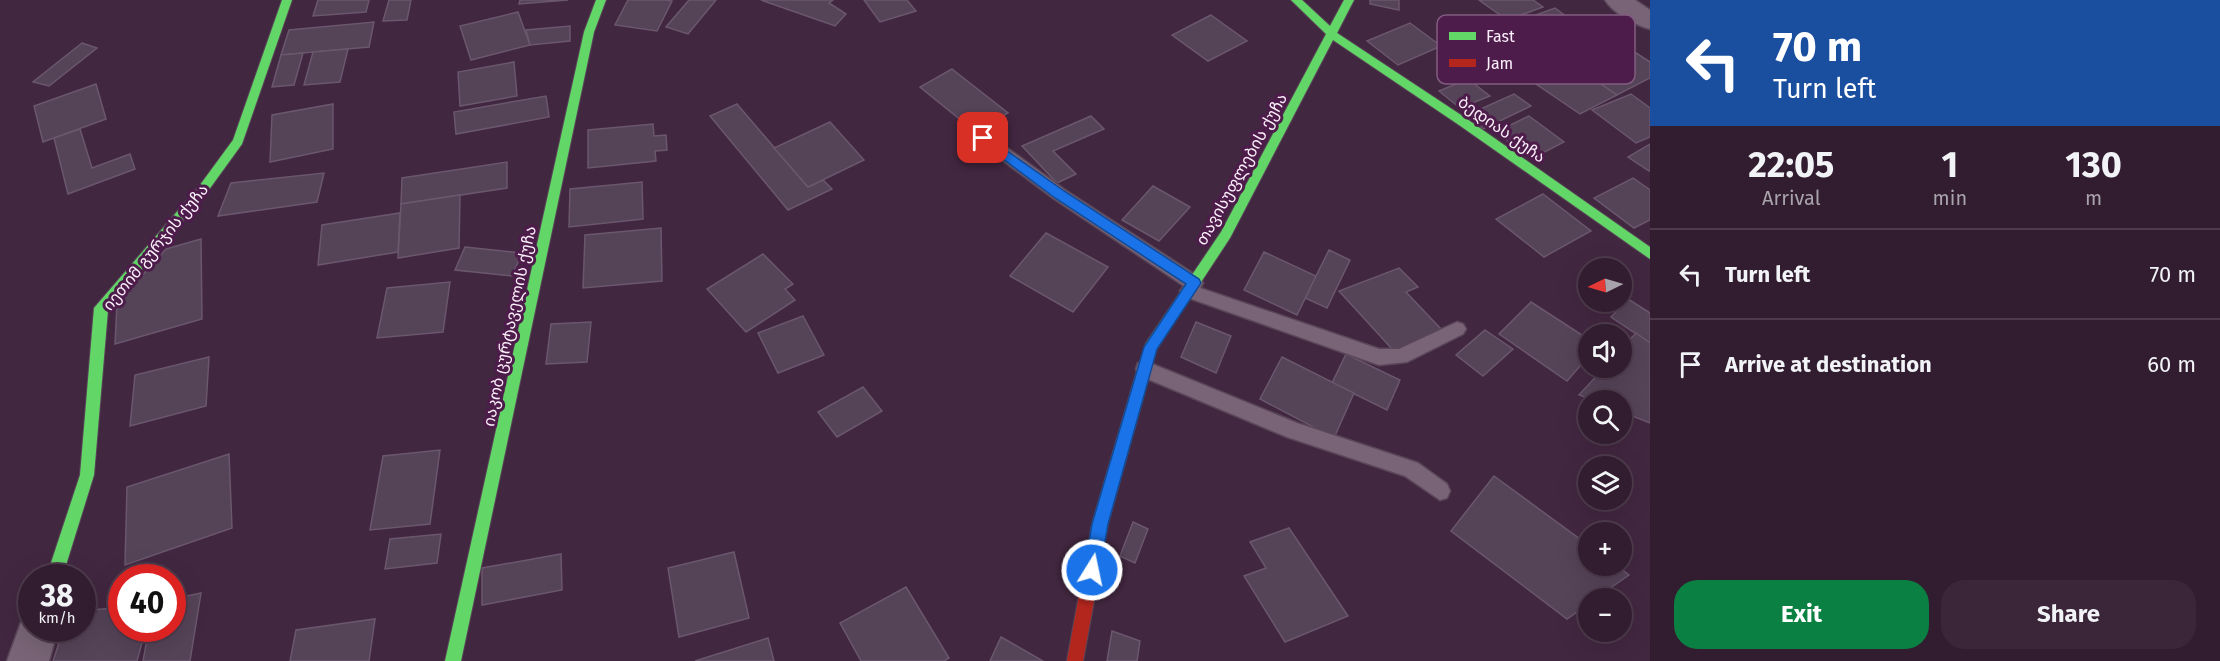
<!DOCTYPE html>
<meta charset="utf-8">
<style>
body{margin:0;font-family:"Fira Sans","Noto Sans Georgian",sans-serif;background:#3a2638;color:#f1f3f6;height:100vh;display:flex;flex-direction:column;font-size:22px;white-space:nowrap}
*{box-sizing:border-box;margin:0}
p{font-size:20px;color:#a8a2ab}
.icon{flex:none;width:33px;height:33px;fill:none;stroke:currentColor;stroke-width:2;stroke-linecap:round;stroke-linejoin:round}
.map{position:relative;flex:1;overflow:hidden}
.sheet{display:flex;flex-direction:column;background:#321d30;width:570px}
.sheet>*{flex:none}
.banner{background:#1a4fa0;color:#fff;overflow:hidden}
.needle{width:39px;rotate:265deg}
.fabs{position:absolute;left:1578px;top:258px;display:grid;gap:12px}
.fabs a{display:grid;place-items:center;width:54px;height:54px;border-radius:50%;background:#321d30;box-shadow:0 6px 24px #0002,0 0 0 2px #4d3b4c;font-size:30px}
.speed{position:absolute;left:18px;top:564px;display:flex;gap:12px;font-size:30px;font-weight:700;text-align:center}
.speed>*{display:grid;place-content:center;width:78px;height:78px;border-radius:50%;background:#321d30;box-shadow:0 6px 24px #0002,0 0 0 2px #4d3b4c;line-height:1}
.speed small{font-size:15px;font-weight:400}
.speed .limit{border:9px solid #d22;background:#fff;color:#111}
.pin{position:absolute;display:grid;place-items:center;width:51px;height:51px;color:#fff;margin:-26px;border-radius:12px;box-shadow:0 3px 9px #0006}
.me{position:absolute;width:66px;margin:-33px;rotate:10deg;stroke-linejoin:round;filter:drop-shadow(0 0 4px #0008)}
.turn{display:flex;align-items:center;gap:21px;height:126px;padding:0 24px;font-size:27px}
.turn .icon{width:78px;height:78px;stroke-width:2.5}
.turn b{display:block;font-size:42px;line-height:51px}
.eta{display:flex;justify-content:space-evenly;align-items:center;height:102px;text-align:center}
.eta b{font-size:36px;font-weight:700;line-height:42px}
.action{display:flex;gap:12px;margin-top:auto;padding:12px 24px}
.action a{flex:1;height:69px;border-radius:24px;background:#0b8043;color:#fff;font-size:24px;font-weight:700;line-height:69px;text-align:center}
.action a+a{background:#3a2638;color:#f1f3f6}
ul{padding:0;list-style:none}
li{display:flex;align-items:center;gap:18px;height:90px;padding:0 24px;border-top:2px solid #4d3b4c}
li div{flex:1}
li b{display:block;font-size:22px}
li em{font-style:normal}
main{display:flex;flex:1;min-height:0}
.map>svg:first-child{display:block}
.building{fill:#554358;stroke:#6a576e;stroke-width:1.5}
.lines{fill:none;stroke-linecap:round;stroke-linejoin:round}
.lane-casing{stroke:#594658;stroke-width:3}
.street-casing{stroke:#594658;stroke-width:3}
.fast-casing{stroke:#594658;stroke-width:2}
.jam-casing{stroke:#594658;stroke-width:2}
.lane{fill:#786476;fill-rule:evenodd}
.street{fill:#786476;fill-rule:evenodd}
.fast{fill:#63d668;fill-rule:evenodd}
.jam{fill:#b3261e;fill-rule:evenodd}
.route{fill:#1a73e8;stroke:#114b97;stroke-width:1.5}
.labels{text-anchor:middle;stroke-width:6;stroke-linejoin:round;paint-order:stroke}
.street-label{font-size:16px;fill:#fcf0fb;stroke:#4d1c4b}
.key{fill:#4d1c4b;stroke:#825c80;stroke-width:1.5}
.key-label{font-size:16px;fill:#fcf0fb}
</style>
<main>
<div class="map">
<svg width="1650" height="661" viewBox="0 0 1650 661">
<rect width="100%" height="100%" fill="#422740"/>
<!-- building -->
<g class="building">
<polygon points="318,0 369,0 366,12 313,16"/>
<polygon points="389,0 411,0 407,20 383,21"/>
<polygon points="520,0 568,0 519,4"/>
<polygon points="628,0 665,0 672,1 657,31 615,25"/>
<polygon points="689,0 716,0 688,34 666,27"/>
<polygon points="761,0 833,0 829,3 846,14 835,26"/>
<polygon points="864,0 907,0 916,11 880,22"/>
<polygon points="1370,0 1399,0 1399,10 1370,4"/>
<polygon points="1479,0 1533,0 1543,7 1507,20"/>
<polygon points="1555,8 1571,20 1578,17 1597,30 1592,32 1610,45 1567,61 1514,23"/>
<polygon points="518,12 530,45 471,60 460,26"/>
<polygon points="1211,15 1247,41 1208,61 1172,35"/>
<polygon points="374,22 369,47 281,55 289,30"/>
<polygon points="1410,23 1441,46 1398,65 1367,41"/>
<polygon points="570,26 570,41 530,45 526,30"/>
<polygon points="1619,42 1650,62 1650,78 1617,95 1573,65"/>
<polygon points="82,43 97,48 49,86 33,82"/>
<polygon points="348,49 340,82 304,85 313,52"/>
<polygon points="303,53 294,85 272,87 281,55"/>
<polygon points="514,62 517,96 460,106 458,72"/>
<polygon points="1573,65 1617,95 1580,114 1536,84"/>
<polygon points="952,69 1008,113 987,125 979,119 967,125 920,87"/>
<polygon points="1468,79 1490,96 1460,108 1439,91"/>
<polygon points="96,84 106,119 43,142 34,106"/>
<polygon points="1514,94 1531,106 1483,129 1465,116"/>
<polygon points="1631,94 1650,108 1650,137 1636,143 1592,110"/>
<polygon points="546,96 549,117 456,134 454,112"/>
<polygon points="333,104 333,149 270,162 272,115"/>
<polygon points="737,104 808,187 823,180 832,189 788,210 710,116"/>
<polygon points="1091,116 1104,129 1053,151 1076,174 1057,183 1022,146"/>
<polygon points="1529,116 1564,142 1531,159 1496,132"/>
<polygon points="830,122 864,160 808,187 774,148"/>
<polygon points="653,124 654,136 666,135 667,150 655,151 656,161 588,168 588,130"/>
<polygon points="80,129 92,168 130,154 135,169 68,194 54,138"/>
<polygon points="1650,144 1650,170 1649,171 1628,157"/>
<polygon points="507,162 507,188 401,204 402,178"/>
<polygon points="324,173 317,202 218,216 231,183"/>
<polygon points="1633,178 1650,190 1650,220 1634,228 1594,198"/>
<polygon points="642,182 643,219 569,227 570,189"/>
<polygon points="1153,186 1190,207 1159,241 1122,220"/>
<polygon points="1543,194 1591,231 1544,257 1496,219"/>
<polygon points="460,195 459,248 398,258 401,204"/>
<polygon points="400,213 398,252 318,265 322,225"/>
<polygon points="661,228 662,281 583,288 585,235"/>
<polygon points="1046,233 1108,267 1073,312 1010,276"/>
<polygon points="201,239 202,319 115,344 117,303 166,249"/>
<polygon points="465,247 522,253 512,276 455,270"/>
<polygon points="1329,250 1350,260 1327,308 1305,298"/>
<polygon points="1264,252 1316,276 1297,315 1244,290"/>
<polygon points="763,254 793,284 785,289 795,300 746,332 707,289"/>
<polygon points="1399,268 1418,287 1406,292 1442,330 1394,351 1339,291"/>
<polygon points="450,282 443,332 377,338 387,288"/>
<polygon points="1628,299 1650,313 1650,343 1611,317"/>
<polygon points="1531,302 1588,339 1588,357 1567,381 1499,334"/>
<polygon points="803,316 824,355 778,373 758,333"/>
<polygon points="591,322 587,362 546,364 551,324"/>
<polygon points="1196,322 1231,336 1216,373 1181,357"/>
<polygon points="1485,330 1513,349 1483,376 1456,355"/>
<polygon points="1636,333 1650,343 1650,423 1622,412 1622,400 1593,400 1579,395 1604,368 1622,368 1622,348"/>
<polygon points="1346,354 1400,380 1387,410 1332,383"/>
<polygon points="209,357 206,406 130,426 135,375"/>
<polygon points="1282,357 1354,393 1334,438 1260,399"/>
<polygon points="863,387 882,411 837,437 818,412"/>
<polygon points="440,450 430,524 370,530 383,456"/>
<polygon points="229,454 232,528 125,565 127,487"/>
<polygon points="1494,476 1588,545 1588,566 1617,566 1629,575 1596,598 1588,598 1588,604 1567,619 1451,531"/>
<polygon points="1133,522 1148,529 1135,563 1120,556"/>
<polygon points="1289,528 1348,616 1285,642 1244,576 1266,568 1250,542"/>
<polygon points="441,534 437,563 385,569 390,539"/>
<polygon points="734,552 749,618 679,637 668,568"/>
<polygon points="561,554 562,590 482,605 482,568"/>
<polygon points="906,587 949,658 944,661 861,661 840,623"/>
<polygon points="201,593 190,661 143,661 149,628 172,628 172,599"/>
<polygon points="122,607 122,628 146,628 137,661 53,661 64,628 82,628 82,611"/>
<polygon points="375,619 369,661 290,661 296,630"/>
<polygon points="1112,631 1140,641 1137,661 1107,661"/>
<polygon points="1001,637 1043,661 990,661"/>
<polygon points="768,638 774,661 695,661"/>
</g>
<g class="lines">
<!-- lane casing -->
<g class="lane-casing">
<g id="lane">
<polygon points="983,133 988,134 1065,190 1200,278 1203,283 1200,288 1379,349 1399,349 1457,322 1463,324 1466,329 1463,334 1407,362 1379,365 1183,296 1180,291 1184,286 1053,198 978,142 975,138 978,134"/>
<polygon points="1145,361 1297,423 1418,463 1447,484 1450,491 1447,498 1440,500 1405,476 1287,437 1138,375 1136,369 1138,363"/>
</g>
</g>
<!-- street casing -->
<g class="street-casing">
<g id="street">
<path d="M1605,0h30l15,10v19c-15,-4 -37,-16 -45,-29z"/>
<polygon points="32,611 32,628 58,628 49,661 7,661 24,614"/>
</g>
</g>
<!-- fast casing -->
<g class="fast-casing">
<g id="fast">
<polygon points="282,0 292,0 242,144 208,191 108,310 94,475 62,578 46,578 80,475 94,308 200,185 233,140"/>
<polygon points="596,0 606,0 594,32 461,661 445,661 584,32"/>
<polygon points="1291,0 1302,0 1330,26 1344,0 1354,0 1337,33 1467,119 1650,247 1650,259 1459,125 1333,40 1230,238 1157,349 1147,381 1142,383 1137,381 1135,377 1146,343 1221,232 1326,34"/>
</g>
</g>
<!-- jam casing -->
<g class="jam-casing">
<polygon id="jam" points="1142,371 1147,373 1149,377 1108,524 1083,661 1067,661 1092,524 1135,377 1137,373"/>
</g>
<!-- lane -->
<use href="#lane" class="lane"/>
<!-- street -->
<use href="#street" class="street"/>
<!-- fast -->
<use href="#fast" class="fast"/>
<!-- jam -->
<use href="#jam" class="jam"/>
</g>
<!-- route -->
<polygon class="route" points="983,134 1064,191 1199,279 1201,283 1157,349 1108,524 1100,570 1098,575 1092,578 1086,575 1084,570 1092,524 1144,347 1186,284 1055,198 979,141 977,138"/>
<g class="labels">
<!-- street labels -->
<g class="street-label">
<text transform="translate(1502 129) rotate(35)" y="6">ბედიას ქუჩა</text>
<text transform="translate(1241 169) rotate(-61)" y="6">თავისუფლების ქუჩა</text>
<text transform="translate(155 247) rotate(-51)" y="6">იეთიმ გურჯის ქუჩა</text>
<text transform="translate(509 326) rotate(-78)" y="6">იაკობ ცურტაველის ქუჩა</text>
</g>
</g>
<!-- legend -->
<rect x="1437" y="15" width="198" height="69" rx="9" class="key"/>
<rect x="1449" y="32" width="27" height="8" fill="#63d668"/>
<rect x="1449" y="59" width="27" height="8" fill="#b3261e"/>
<g class="key-label">
<text x="1486" y="42">Fast</text>
<text x="1486" y="69">Jam</text>
</g>
</svg>
<div class="fabs">
<a><svg class="needle" viewBox="-14 -14 28 28"><path d="M0-13l5 13h-10z" fill="#e53935"/><path d="M0 13l5-13h-10z" fill="#a8a2ab"/></svg></a>
<a><svg class="icon" aria-label="sound" viewBox="0 0 24 24"><path d="M4 9h4l5-4v14l-5-4H4zM17 9q2 3 0 6"/></svg></a>
<a><svg class="icon" aria-label="search" viewBox="0 0 24 24"><circle cx="10" cy="10" r="6"/><path d="M15 15l6 6"/></svg></a>
<a><svg class="icon" aria-label="layers" viewBox="0 0 24 24"><path d="M12 4l9 5-9 5-9-5zM3 14l9 5 9-5"/></svg></a>
<a>+</a>
<a>−</a>
</div>
<div class="speed"><div>38<small>km/h</small></div><div class="limit">40</div></div>
<div class="pin" style="left:983px;top:138px;background:#d93025"><svg class="icon" aria-label="arrive" viewBox="0 0 24 24"><path d="M6 21V4h12l-3 4 3 4H6"/></svg></div>
<svg class="me" style="left:1092px;top:570px" viewBox="-20 -20 40 40"><circle r="17" fill="#1a73e8" stroke="#fff" stroke-width="3"/><path d="M0-11L8 9 0 5-8 9z" fill="#fff"/></svg>
</div>
<section class="sheet">
<div class="banner">
<div class="turn"><svg class="icon" aria-label="left" viewBox="0 0 24 24"><path d="M17 20v-9H6M10 6l-5 5 5 5"/></svg><div><b>70 m</b>Turn left</div></div>
</div>
<div class="eta">
<div><b>22:05</b><p>Arrival</p></div>
<div><b>1</b><p>min</p></div>
<div><b>130</b><p>m</p></div>
</div>
<ul>
<li><svg class="icon" aria-label="left" viewBox="0 0 24 24"><path d="M17 20v-9H6M10 6l-5 5 5 5"/></svg><div><b>Turn left</b></div><em>70 m</em></li>
<li><svg class="icon" aria-label="arrive" viewBox="0 0 24 24"><path d="M6 21V4h12l-3 4 3 4H6"/></svg><div><b>Arrive at destination</b></div><em>60 m</em></li>
</ul>
<div class="action"><a>Exit</a><a>Share</a></div>
</section>
</main>
